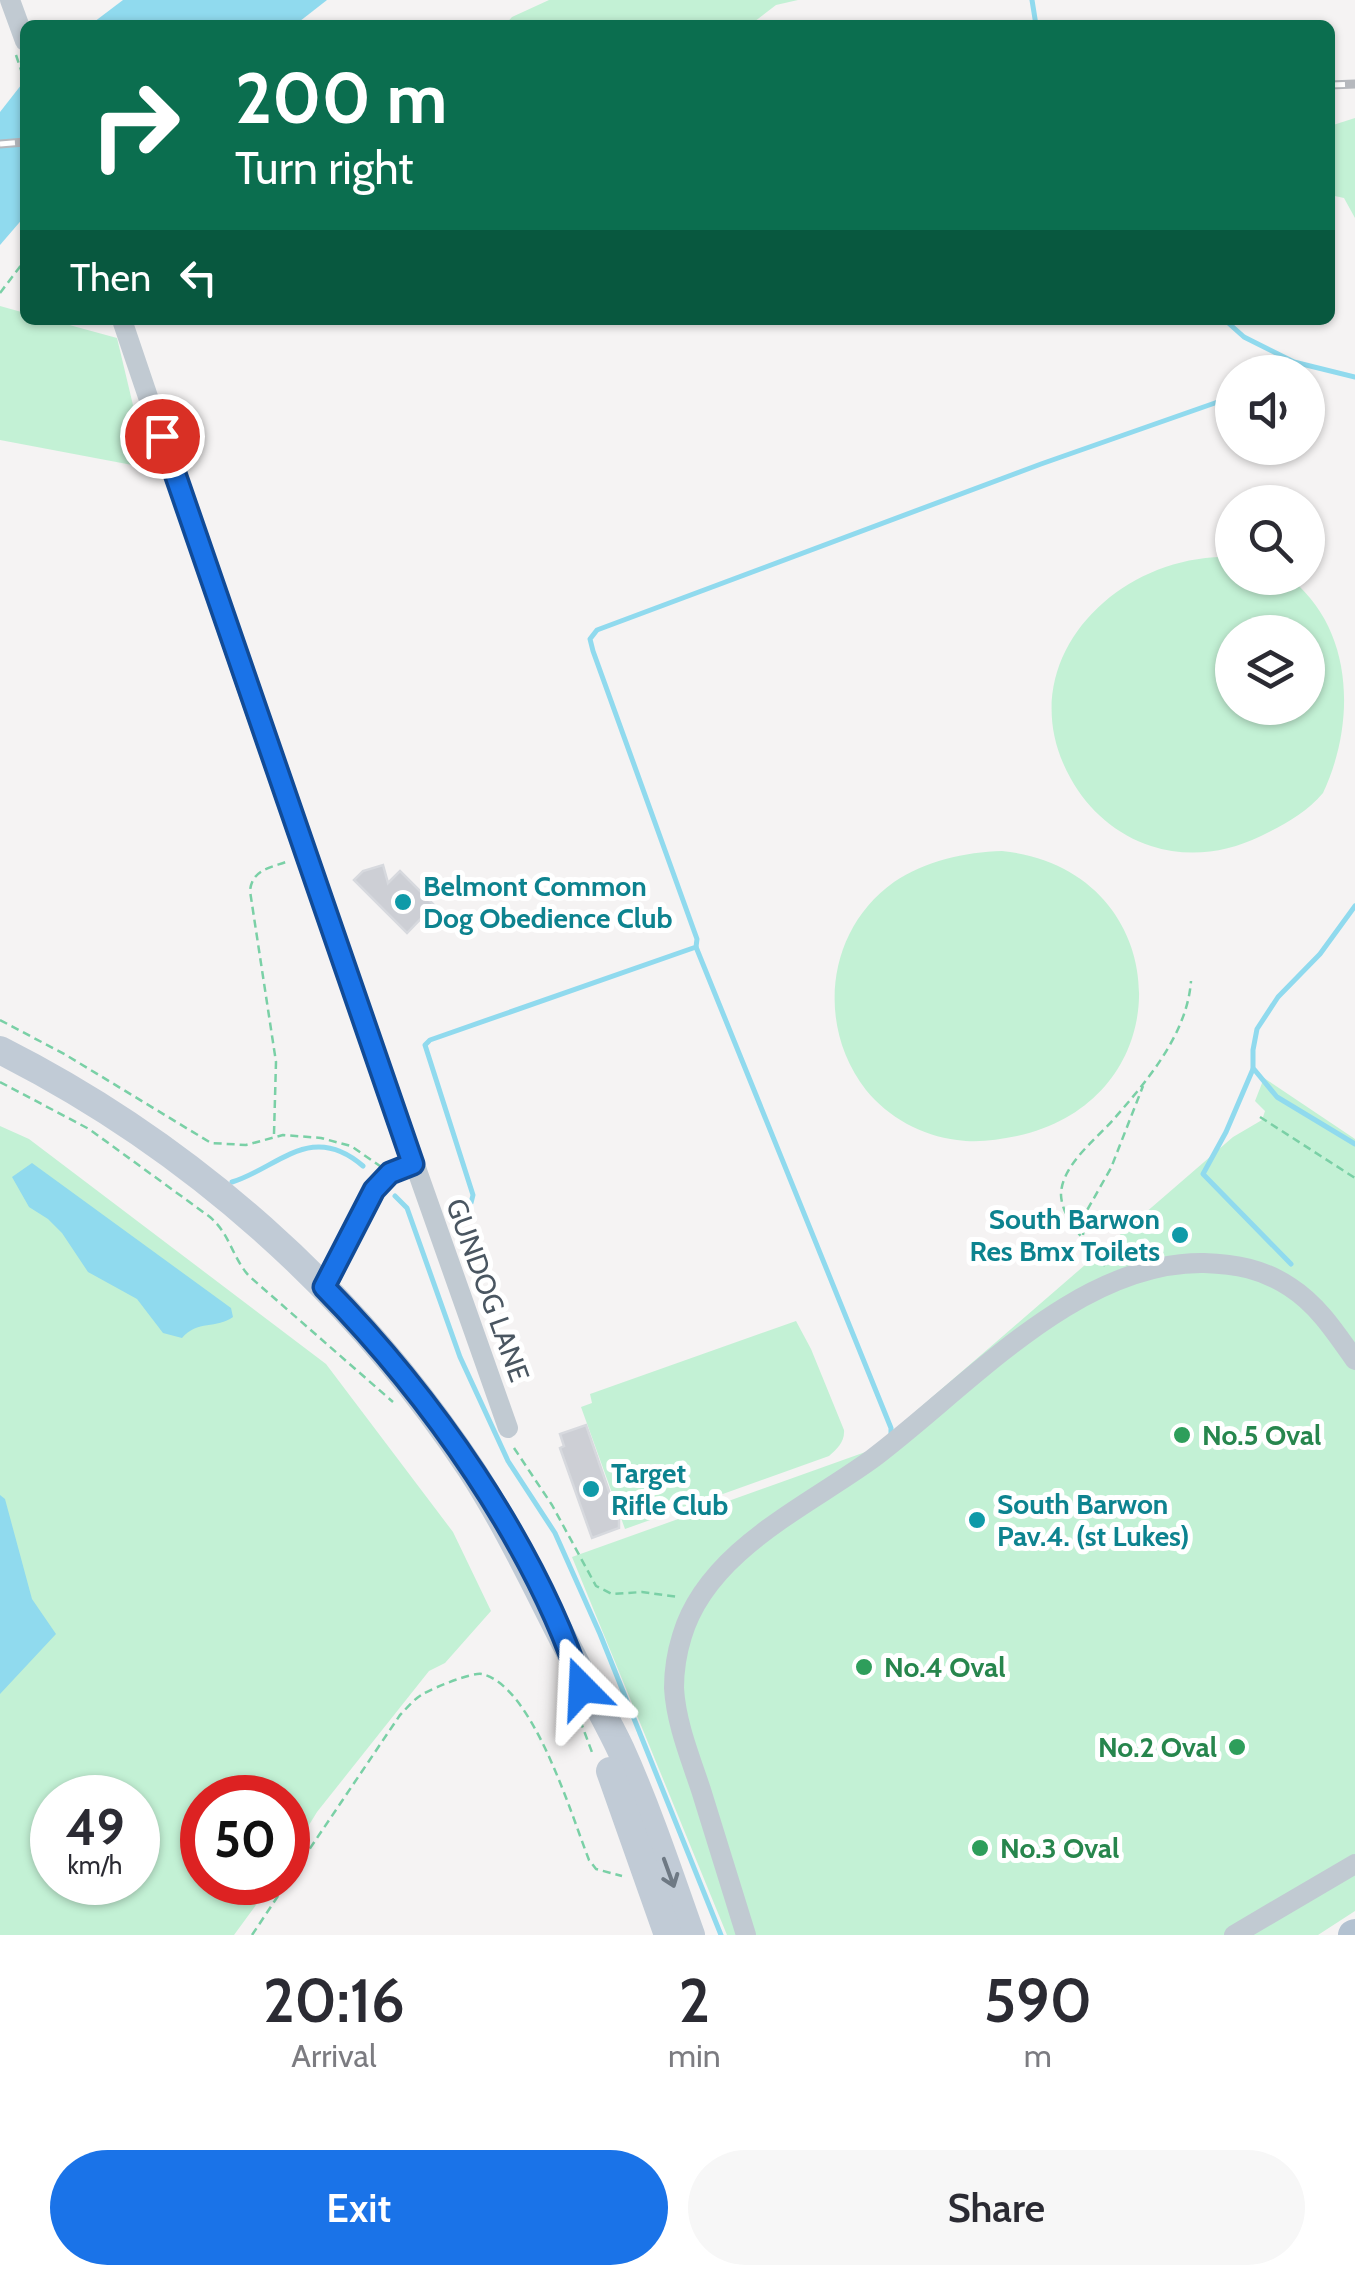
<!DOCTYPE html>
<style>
body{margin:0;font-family:Cabin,sans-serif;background:#f7f7f7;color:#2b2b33;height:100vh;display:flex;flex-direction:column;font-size:38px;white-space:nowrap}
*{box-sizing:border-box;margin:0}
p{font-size:32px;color:#7c7c81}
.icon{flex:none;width:55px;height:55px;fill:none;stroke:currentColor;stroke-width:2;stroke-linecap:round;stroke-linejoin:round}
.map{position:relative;height:1935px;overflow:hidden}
.panel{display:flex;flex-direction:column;background:#fff;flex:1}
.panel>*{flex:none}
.guide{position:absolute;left:20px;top:20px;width:1315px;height:305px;border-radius:15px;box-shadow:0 2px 8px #0004;background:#0b6e4f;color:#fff;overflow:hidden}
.fabs{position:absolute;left:1215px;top:355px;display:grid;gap:20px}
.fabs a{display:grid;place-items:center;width:110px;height:110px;border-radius:50%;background:#fff;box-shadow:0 2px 8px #0004;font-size:50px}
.speed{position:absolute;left:30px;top:1775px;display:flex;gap:20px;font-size:50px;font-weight:700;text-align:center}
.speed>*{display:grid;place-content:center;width:130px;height:130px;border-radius:50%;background:#fff;box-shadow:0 2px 8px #0004;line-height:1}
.speed small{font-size:25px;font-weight:400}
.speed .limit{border:15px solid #d22;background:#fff;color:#111}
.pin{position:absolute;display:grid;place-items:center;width:85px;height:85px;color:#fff;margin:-42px;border:5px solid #fff;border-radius:50%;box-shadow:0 2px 10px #0007}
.me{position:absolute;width:110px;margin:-55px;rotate:339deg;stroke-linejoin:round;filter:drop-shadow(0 0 8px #0008)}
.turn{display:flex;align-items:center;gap:35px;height:210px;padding:0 50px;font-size:45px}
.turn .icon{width:130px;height:130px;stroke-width:2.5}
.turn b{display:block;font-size:70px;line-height:85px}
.then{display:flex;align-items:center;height:95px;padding:0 50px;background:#0003;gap:20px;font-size:38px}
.eta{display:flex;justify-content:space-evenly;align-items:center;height:170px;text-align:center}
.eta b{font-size:60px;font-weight:600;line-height:70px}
.primary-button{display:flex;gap:20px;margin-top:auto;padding:20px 50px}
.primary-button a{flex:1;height:115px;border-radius:60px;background:#1a73e8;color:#fff;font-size:40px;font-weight:600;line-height:115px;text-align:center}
.primary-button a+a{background:#f7f7f7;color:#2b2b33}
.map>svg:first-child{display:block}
.green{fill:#c3f1d5;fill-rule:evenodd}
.water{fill:#90daee}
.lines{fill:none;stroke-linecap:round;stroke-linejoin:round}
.stream{stroke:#90daee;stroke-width:5}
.building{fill:#cdcfd5;stroke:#d7d9de;stroke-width:2.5}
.path{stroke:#7ad0a6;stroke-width:2.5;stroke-dasharray:8 5;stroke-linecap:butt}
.service{stroke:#c1cad2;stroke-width:10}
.minor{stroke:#c1cad2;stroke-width:20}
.secondary{stroke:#c1cbd6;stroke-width:28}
.primary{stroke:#b3c2d1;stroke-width:30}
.rail-casing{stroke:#b5b8bd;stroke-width:9}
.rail{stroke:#fff;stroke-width:5;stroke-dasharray:15;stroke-linecap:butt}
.oneway{stroke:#6e7984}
.route-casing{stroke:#114b97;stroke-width:25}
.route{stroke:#1a73e8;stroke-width:18}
.culture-dot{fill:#0f9aa8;stroke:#fff;stroke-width:4}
.leisure-dot{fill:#2e9e5b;stroke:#fff;stroke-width:4}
.labels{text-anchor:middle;stroke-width:10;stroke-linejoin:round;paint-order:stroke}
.culture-label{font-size:28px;font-weight:bold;fill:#0d838f;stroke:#fff;text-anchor:start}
.street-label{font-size:28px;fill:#4a5661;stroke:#fff}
.leisure-label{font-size:28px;font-weight:bold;fill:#27864d;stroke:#fff;text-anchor:start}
</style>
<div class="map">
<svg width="1355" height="1935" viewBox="0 0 1355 1935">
<rect width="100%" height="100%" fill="#f5f3f3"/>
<!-- green -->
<g class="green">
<polygon points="549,0 798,0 776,5 750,25 505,25 512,17"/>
<polygon points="1355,118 1355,218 1344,198 1330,195 1330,126"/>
<polygon points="0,306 25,313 25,320 51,320 117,338 148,468 0,440"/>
<path d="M1222,557l10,1v20h55l5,2c63,52 63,145 31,213 -17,20 -39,32 -62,43 -35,17 -73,22 -110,10 -34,-11 -63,-36 -80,-67 -63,-111 38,-220 151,-222zM1232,632h76v76h-76z"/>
<path d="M1002,851c174,17 186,248 15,285 -21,4 -39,7 -60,4 -35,-4 -69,-23 -91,-50 -50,-64 -40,-160 28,-208 31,-21 71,-30 108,-31z"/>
<polygon points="1264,1078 1355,1139 1355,1911 1318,1935 727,1935 572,1557 871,1450 1233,1137 1262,1120 1265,1111 1255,1101"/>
<path d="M0,1126l29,13 297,225 127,168 38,79 -46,52 -16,8 -112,141 -29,47v-61h-86v84l70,1 -38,52h-234zM52,1798h86v84h-86z"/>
<path d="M796,1321l15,28 33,81c1,12 -7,19 -15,26l-204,73 -44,-122 11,-4 -2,-9z"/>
</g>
<!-- water -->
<g class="water">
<polygon points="123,0 327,0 295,25 90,25"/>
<polygon points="25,80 25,216 0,245 0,112"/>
<path d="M32,1163l199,145 2,9c-16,12 -36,3 -51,21l-19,-5 -26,-34 -49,-27 -26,-39 -14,-14 -19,-12 -17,-30z"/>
<polygon points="0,1495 5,1499 32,1599 56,1634 0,1694"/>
</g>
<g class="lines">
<!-- stream -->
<g class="stream">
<polyline points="1032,0 1036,25"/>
<polyline points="1225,320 1244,337 1294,362 1355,377"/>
<polyline points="1280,372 1293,362"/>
<polyline points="1355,906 1320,954 1278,997 1257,1029 1253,1050 1253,1068 1277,1097 1355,1144"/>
<polyline points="696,947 891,1428 891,1435"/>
<polyline points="1253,1069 1226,1132 1203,1174 1291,1264"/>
<path d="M232,1182c46,-14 79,-61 131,-16"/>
<polyline points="395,1196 407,1208 460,1357 508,1461 555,1533 600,1634 721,1935"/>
<polyline points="449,1210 471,1203 473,1195 425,1045 430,1040 696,947 697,939 593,651 590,639 597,630 1041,464 1232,397"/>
</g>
</g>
<!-- building -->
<g class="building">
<polygon points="383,865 388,883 400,871 434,905 407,933 354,880 363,871"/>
<polygon points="586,1425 619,1520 619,1528 592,1538 560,1448 564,1446 560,1434"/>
</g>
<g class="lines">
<!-- path -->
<g class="path">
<polyline points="16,55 25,82"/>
<polyline points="0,293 25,260"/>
<polyline points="0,1020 66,1055 211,1143 246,1145 283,1135 321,1138 351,1146 380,1166"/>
<path d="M0,1082l89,47 121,88c20,17 22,40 39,59l144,126"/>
<polyline points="1260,1117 1355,1178"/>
<path d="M274,1134l2,-72 -26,-171c2,-21 19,-23 36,-29"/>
<polyline points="1083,1235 1086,1212 1111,1168 1143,1086"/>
<path d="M1105,1266c-14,-20 -43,-45 -44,-71 0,-29 34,-55 52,-75 33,-38 74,-85 78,-139"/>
<polyline points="514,1448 552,1505 596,1586 612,1594 642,1592 679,1597"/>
<polyline points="580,1720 593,1755"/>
<path d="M288,1881l112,-166c7,-7 14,-16 23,-21 10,-6 49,-22 59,-20 51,12 89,140 107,186l7,9 26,7"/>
<polyline points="252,1935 286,1884"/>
</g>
<!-- service -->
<polyline class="service" points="324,1286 374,1190 390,1173 413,1164"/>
<!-- minor -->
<g class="minor">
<polyline points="10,0 25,41"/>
<polyline points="122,320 250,698 508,1428"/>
<path d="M746,1935c-15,-48 -30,-96 -45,-145 -11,-33 -25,-67 -27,-102 0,-18 3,-36 8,-52 25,-85 124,-129 190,-177 96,-72 205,-198 332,-196 32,1 59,6 86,24 28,18 46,46 65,73"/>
<polyline points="1234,1935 1355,1864"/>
</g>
<!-- secondary -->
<g class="secondary">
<path d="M0,1050c190,96 353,241 471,419 39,60 68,124 101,187 16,32 34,62 49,94 27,60 48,123 70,185"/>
<polyline points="610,1771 668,1935"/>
</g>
<!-- primary -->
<polyline class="primary" points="1353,1935 1355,1934"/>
<!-- rail casing -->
<g class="rail-casing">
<g id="rail">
<polyline points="1330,85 1355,84"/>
<polyline points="0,144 25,142"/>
</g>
</g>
<!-- rail -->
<use href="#rail" class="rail"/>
</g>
<!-- one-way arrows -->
<defs><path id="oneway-shaft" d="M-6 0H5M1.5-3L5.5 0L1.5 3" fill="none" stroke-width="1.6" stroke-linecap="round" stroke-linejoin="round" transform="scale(2.5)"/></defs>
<use class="oneway" href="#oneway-shaft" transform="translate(669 1873) rotate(70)"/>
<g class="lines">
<!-- route casing -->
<g class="route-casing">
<path id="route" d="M162,436l251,728 -23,9 -16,17 -50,97c106,108 211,256 258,401"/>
</g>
<!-- route -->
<use href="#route" class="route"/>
</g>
<!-- markers -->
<g class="culture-dot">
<circle cx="403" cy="902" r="10"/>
<circle cx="1180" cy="1235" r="10"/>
<circle cx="591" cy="1489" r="10"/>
<circle cx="977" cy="1520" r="10"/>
</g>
<g class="leisure-dot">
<circle cx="1182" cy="1435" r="10"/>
<circle cx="864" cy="1667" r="10"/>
<circle cx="1237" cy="1747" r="10"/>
<circle cx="980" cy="1848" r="10"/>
</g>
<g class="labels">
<!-- culture labels -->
<g class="culture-label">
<text x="423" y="896">Belmont Common<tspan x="423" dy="32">Dog Obedience Club</tspan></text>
<text x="1160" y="1229" text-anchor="end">South Barwon<tspan x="1160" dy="32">Res Bmx Toilets</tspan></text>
<text x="611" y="1483">Target<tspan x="611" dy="32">Rifle Club</tspan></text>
<text x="997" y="1514">South Barwon<tspan x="997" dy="32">Pav.4. (st Lukes)</tspan></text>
</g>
<!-- street labels -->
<g class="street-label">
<text transform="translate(488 1290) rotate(70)" y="10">GUNDOG LANE</text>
</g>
<!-- leisure labels -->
<g class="leisure-label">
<text x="1202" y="1445">No.5 Oval</text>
<text x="884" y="1677">No.4 Oval</text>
<text x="1217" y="1757" text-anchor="end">No.2 Oval</text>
<text x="1000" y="1858">No.3 Oval</text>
</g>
</g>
</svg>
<div class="fabs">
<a><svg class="icon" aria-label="sound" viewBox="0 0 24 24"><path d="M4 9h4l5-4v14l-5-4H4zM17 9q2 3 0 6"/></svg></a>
<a><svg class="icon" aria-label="search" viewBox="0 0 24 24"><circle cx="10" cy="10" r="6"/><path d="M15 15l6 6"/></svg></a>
<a><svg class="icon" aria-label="layers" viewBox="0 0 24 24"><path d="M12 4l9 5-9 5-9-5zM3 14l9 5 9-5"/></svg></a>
</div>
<div class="speed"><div>49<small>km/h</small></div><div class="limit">50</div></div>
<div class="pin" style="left:162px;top:436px;background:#d93025"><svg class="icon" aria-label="arrive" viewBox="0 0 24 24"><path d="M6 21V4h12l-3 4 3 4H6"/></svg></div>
<svg class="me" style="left:582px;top:1688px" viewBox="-20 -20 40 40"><path d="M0-17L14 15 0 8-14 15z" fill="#1a73e8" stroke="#fff" stroke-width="4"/></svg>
<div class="guide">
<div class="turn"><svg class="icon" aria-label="right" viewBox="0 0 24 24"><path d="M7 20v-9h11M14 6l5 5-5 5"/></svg><div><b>200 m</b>Turn right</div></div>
<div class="then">Then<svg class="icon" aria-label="left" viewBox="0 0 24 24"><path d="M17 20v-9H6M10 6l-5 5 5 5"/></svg></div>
</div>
</div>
<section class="panel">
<div class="eta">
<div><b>20:16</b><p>Arrival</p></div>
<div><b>2</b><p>min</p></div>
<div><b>590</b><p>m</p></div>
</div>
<div class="primary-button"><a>Exit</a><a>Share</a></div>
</section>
